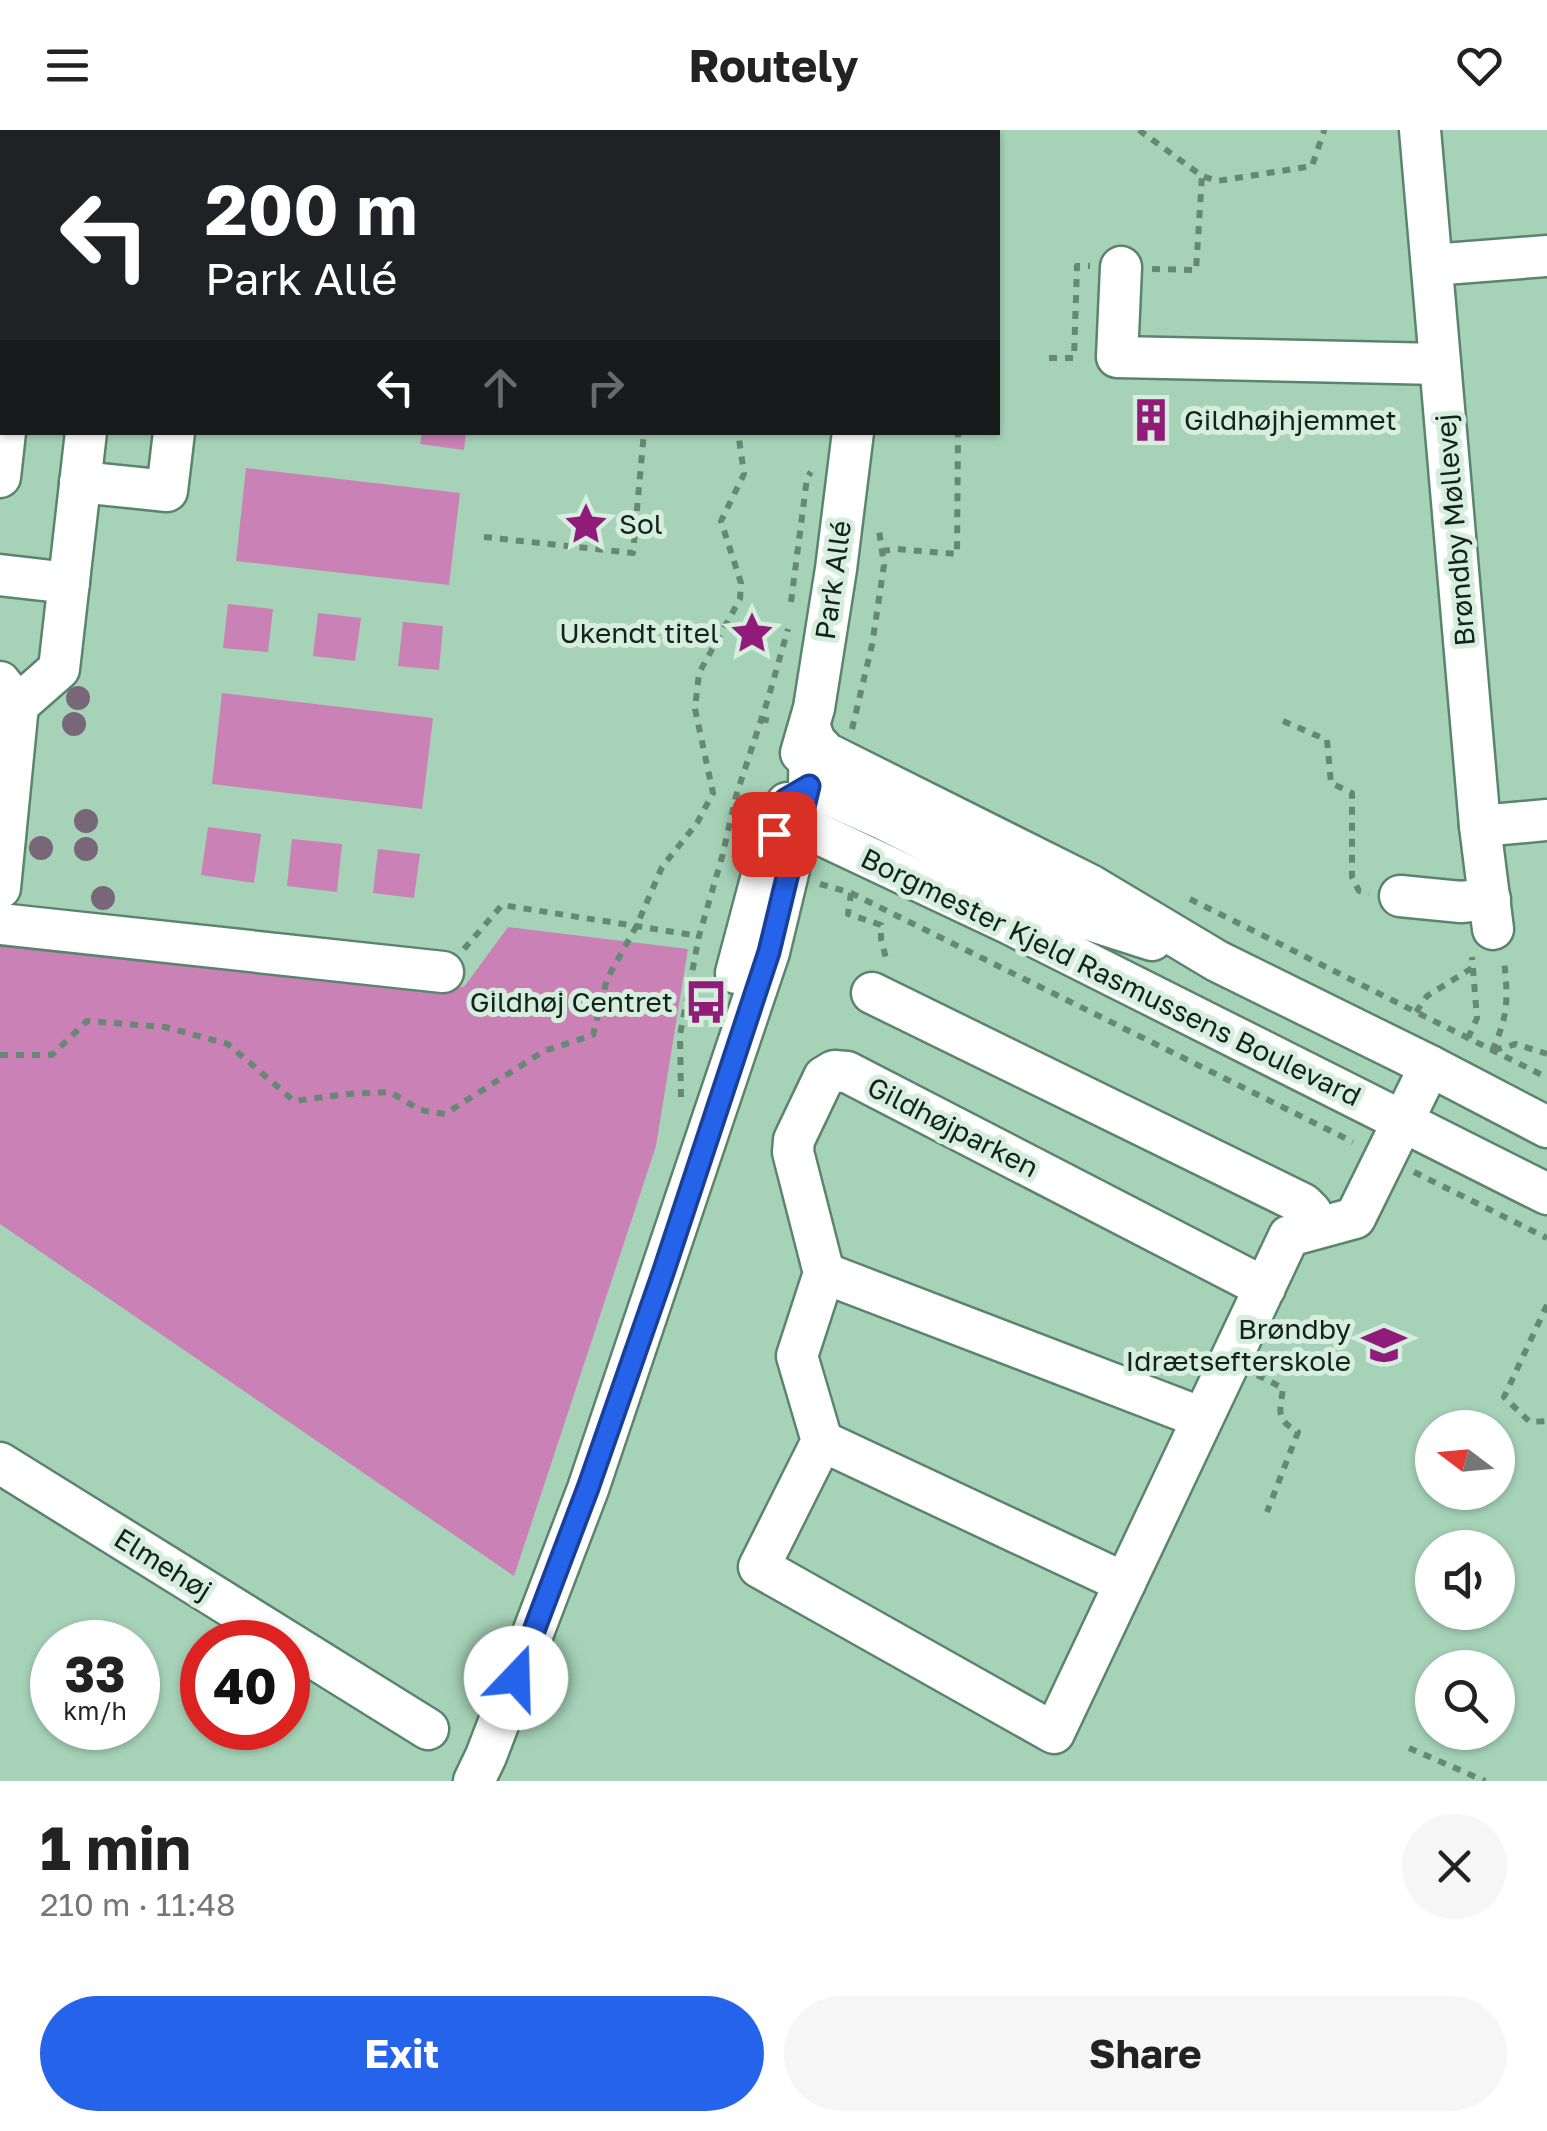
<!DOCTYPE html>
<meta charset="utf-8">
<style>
body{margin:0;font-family:"Golos Text",sans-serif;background:#f6f6f6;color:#222;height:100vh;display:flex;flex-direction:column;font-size:38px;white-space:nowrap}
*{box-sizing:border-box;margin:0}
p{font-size:32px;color:#767676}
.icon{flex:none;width:55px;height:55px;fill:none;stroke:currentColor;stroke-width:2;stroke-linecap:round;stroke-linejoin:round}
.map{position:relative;height:1651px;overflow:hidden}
.panel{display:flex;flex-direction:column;background:#fff;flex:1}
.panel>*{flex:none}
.top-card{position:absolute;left:0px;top:0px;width:1000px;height:305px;box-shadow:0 2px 8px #0004;background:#202124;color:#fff;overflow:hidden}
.needle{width:65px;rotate:286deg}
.fabs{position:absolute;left:1415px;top:1280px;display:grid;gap:20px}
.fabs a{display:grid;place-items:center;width:100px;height:100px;border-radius:50%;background:#fff;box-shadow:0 2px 8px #0004;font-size:50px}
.speed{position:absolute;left:30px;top:1490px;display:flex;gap:20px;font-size:50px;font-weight:700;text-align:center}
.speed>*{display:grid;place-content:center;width:130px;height:130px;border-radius:50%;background:#fff;box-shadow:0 2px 8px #0004;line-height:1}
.speed small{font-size:25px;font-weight:400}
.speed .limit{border:15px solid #d22;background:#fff;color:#111}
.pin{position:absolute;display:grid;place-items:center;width:85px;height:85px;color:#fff;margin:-42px;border-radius:20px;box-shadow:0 5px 15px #0006}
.me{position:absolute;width:110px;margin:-55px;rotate:21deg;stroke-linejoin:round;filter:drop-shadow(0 0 8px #0008)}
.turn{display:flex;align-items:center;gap:35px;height:210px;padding:0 40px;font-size:45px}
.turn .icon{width:130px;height:130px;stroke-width:2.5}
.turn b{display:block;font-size:70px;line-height:85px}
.lanes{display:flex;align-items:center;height:95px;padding:0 40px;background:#0003;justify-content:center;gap:50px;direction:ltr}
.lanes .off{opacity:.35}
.round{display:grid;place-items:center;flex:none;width:105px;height:105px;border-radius:52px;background:#f6f6f6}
.headline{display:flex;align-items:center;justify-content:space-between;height:170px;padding:0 40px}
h1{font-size:60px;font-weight:700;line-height:75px}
.cta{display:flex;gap:20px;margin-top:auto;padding:20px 40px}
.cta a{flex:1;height:115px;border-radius:60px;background:#2563eb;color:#fff;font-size:40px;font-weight:700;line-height:115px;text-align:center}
.cta a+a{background:#f6f6f6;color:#222}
header{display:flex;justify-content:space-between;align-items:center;height:130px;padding:0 40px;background:#fff;font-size:45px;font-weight:700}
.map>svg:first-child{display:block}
.green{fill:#ca81b5}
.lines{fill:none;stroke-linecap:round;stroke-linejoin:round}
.minor-casing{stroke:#5a856c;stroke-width:45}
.path{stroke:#678874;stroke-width:6;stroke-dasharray:8 8;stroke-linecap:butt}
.minor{stroke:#fff;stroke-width:40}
.tree{fill:#776778}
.route-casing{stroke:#184099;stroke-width:25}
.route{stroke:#2563eb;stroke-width:18}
.labels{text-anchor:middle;stroke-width:10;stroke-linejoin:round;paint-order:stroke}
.poi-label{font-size:28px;fill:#122319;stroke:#d7eedf;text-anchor:end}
.street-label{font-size:28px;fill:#122319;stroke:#d7eedf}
</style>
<header><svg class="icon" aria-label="menu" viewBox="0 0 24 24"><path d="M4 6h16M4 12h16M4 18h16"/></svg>Routely<svg class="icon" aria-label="heart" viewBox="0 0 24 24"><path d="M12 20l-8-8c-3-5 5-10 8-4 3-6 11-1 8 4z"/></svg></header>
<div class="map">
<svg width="1547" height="1651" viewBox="0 0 1547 1651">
<rect width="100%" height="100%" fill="#a6d3b8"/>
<!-- green -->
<g class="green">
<polygon points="422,303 466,303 464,320 420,314"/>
<polygon points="246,338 460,363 449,455 236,431"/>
<polygon points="228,474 273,479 268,522 223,518"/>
<polygon points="318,483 361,488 355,531 313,526"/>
<polygon points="403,492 443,496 439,540 398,536"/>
<polygon points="222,563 433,588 422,679 212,654"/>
<polygon points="208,697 261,704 254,753 201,745"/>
<polygon points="292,709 342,714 337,762 287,756"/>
<polygon points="378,719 420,724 414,768 373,763"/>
<polygon points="508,797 688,819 656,1016 514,1446 0,1094 0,805 464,857"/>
</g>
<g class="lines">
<!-- minor casing -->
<g class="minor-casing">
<g id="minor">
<polyline points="1420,0 1480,696 1493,799"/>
<polyline points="39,2 39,0"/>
<polyline points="120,2 121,0"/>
<polyline points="213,2 213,0"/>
<polyline points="865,2 865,0"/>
<polyline points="1432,135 1547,126"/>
<polyline points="1121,137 1117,227 1440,234"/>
<polyline points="0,347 5,302"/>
<polyline points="80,352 167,361 174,302"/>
<polyline points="0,445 69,453"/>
<polyline points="0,552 18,575 59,539 86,302"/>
<polyline points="810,598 815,611 826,623 1090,755 1217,831 1430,936 1547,997"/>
<polyline points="801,623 814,578 836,439 853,302"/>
<polyline points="809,656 885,690 1077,786 1152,810"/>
<polyline points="787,673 800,695 1010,794 1547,1064"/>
<polyline points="1480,696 1547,690"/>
<polyline points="0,758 18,575"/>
<polyline points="1400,766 1461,772 1490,769"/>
<polyline points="0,794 443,842"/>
<polyline points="736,843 770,715"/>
<polyline points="872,863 1303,1074 1311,1082 1316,1098"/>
<polyline points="824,1143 1202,1288"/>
<path d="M1265,1158l-418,-216 -13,-1 -10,6 -30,63 -1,12 31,121 -27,83 25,85 -63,126 295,166c78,-166 157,-331 235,-497l66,-18 75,-152"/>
<polyline points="822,1311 1125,1453"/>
<polyline points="0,1333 428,1599"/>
<polyline points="474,1651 486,1626 588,1359 769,822 809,656 810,598"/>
</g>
</g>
<!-- path -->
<g class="path">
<polyline points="666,0 666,2"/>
<polyline points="1139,0 1202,46 1217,51 1312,36 1324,1 1322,0"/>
<polyline points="735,2 736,0"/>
<polyline points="967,2 967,0"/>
<polyline points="1152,139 1196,140 1202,46"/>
<polyline points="1049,228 1074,228 1077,136 1090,136"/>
<polyline points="484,407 633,423 644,302"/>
<polyline points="882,421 897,419 957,424 958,302"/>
<polyline points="791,472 807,348 811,342"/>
<polyline points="761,589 775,592"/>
<polyline points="1283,591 1327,610 1331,653 1352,663 1352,747 1359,761 1369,763"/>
<polyline points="852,599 872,515 884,435 879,400"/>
<polyline points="820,754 851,763 1353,1012"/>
<polyline points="851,763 848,784 881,795 881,809 887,832"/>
<polyline points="1190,769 1542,945 1547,945"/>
<polyline points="464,819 502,775 699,806"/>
<polyline points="1416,882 1427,866 1472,838"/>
<polyline points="1468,908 1477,888 1472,827"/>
<polyline points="1494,920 1516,914 1547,924"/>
<path d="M1492,921c17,-37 16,-52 12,-92"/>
<polyline points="0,925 52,925 87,891 165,897 228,914 294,971 348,964 390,962 420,980 445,984 544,921 593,905 607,849 637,795 662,737 697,693 713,663 695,579 699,543 740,469 741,453 721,391 744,344 738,302"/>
<polyline points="681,967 680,905 699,806 722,727 736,666 768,569 788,499"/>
<polyline points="1414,1042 1547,1108"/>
<polyline points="1547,1175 1504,1267 1530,1292 1547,1291"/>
<path d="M1257,1245l26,13c-3,24 -8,31 15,44l-31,80"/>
<polyline points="1409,1618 1485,1651"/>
</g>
<!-- minor -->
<use href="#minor" class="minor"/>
</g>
<!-- trees -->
<g class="tree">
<circle cx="78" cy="568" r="12"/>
<circle cx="74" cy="594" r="12"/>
<circle cx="86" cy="691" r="12"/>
<circle cx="41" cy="718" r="12"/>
<circle cx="86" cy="719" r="12"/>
<circle cx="103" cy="768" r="12"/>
</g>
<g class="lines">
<!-- route casing -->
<g class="route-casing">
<polyline id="route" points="516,1548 588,1358 663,1143 769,822 809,656 785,670 774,704"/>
</g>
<!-- route -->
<use href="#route" class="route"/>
</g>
<!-- icons -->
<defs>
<g id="building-bare" transform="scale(3.45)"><path d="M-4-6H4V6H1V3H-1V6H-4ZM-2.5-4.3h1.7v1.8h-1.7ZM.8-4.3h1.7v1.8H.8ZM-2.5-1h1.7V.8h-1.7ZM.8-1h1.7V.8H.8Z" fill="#911b79" stroke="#d7eedf" stroke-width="2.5" paint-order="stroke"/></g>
<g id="sight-bare" transform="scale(3.45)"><path d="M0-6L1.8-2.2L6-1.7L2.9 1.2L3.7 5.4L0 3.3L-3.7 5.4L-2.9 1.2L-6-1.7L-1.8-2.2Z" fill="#911b79" stroke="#d7eedf" stroke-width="2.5" paint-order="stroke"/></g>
<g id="bus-bare" transform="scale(3.45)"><path d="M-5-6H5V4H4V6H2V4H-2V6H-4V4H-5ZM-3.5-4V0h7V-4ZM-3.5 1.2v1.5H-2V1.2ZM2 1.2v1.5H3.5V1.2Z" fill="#911b79" stroke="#d7eedf" stroke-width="2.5" paint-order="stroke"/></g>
<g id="school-bare" transform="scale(3.45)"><path d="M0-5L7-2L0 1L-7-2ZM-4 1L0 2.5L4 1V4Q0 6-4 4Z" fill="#911b79" stroke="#d7eedf" stroke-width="2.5" paint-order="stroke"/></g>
</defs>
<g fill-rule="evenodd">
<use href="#building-bare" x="1151" y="290"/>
<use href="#sight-bare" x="586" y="394"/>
<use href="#sight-bare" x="752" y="503"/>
<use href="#bus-bare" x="706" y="872"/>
<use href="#school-bare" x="1384" y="1215"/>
</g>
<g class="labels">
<!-- poi labels -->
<g class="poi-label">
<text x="1184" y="300" text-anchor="start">Gildhøjhjemmet</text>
<text x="619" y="404" text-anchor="start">Sol</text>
<text x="719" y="513">Ukendt titel</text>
<text x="673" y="882">Gildhøj Centret</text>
<text x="1351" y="1209">Brøndby<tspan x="1351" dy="32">Idrætsefterskole</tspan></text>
</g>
<!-- street labels -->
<g class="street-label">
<text transform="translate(1455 400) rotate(-95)" y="10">Brøndby Møllevej</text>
<text transform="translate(833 450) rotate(-82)" y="10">Park Allé</text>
<text transform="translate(1111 847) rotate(26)" y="10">Borgmester Kjeld Rasmussens Boulevard</text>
<text transform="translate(953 997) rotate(27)" y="10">Gildhøjparken</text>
<text transform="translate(163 1434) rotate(32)" y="10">Elmehøj</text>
</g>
</g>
</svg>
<div class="fabs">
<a><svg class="needle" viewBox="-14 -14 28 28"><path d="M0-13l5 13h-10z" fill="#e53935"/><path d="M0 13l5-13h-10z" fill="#767676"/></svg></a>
<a><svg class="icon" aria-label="sound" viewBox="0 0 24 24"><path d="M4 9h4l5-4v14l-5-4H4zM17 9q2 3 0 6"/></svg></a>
<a><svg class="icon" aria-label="search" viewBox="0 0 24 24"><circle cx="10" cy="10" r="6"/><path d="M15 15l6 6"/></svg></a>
</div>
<div class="speed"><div>33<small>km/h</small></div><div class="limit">40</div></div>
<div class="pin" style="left:774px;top:704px;background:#d93025"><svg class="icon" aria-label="arrive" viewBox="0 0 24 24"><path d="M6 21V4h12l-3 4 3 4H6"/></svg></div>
<svg class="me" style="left:516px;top:1548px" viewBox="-20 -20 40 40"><circle r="19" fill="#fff"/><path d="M0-13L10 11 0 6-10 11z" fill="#2563eb"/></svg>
<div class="top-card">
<div class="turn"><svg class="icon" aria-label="left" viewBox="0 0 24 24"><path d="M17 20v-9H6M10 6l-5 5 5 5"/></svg><div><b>200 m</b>Park Allé</div></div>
<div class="lanes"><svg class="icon" aria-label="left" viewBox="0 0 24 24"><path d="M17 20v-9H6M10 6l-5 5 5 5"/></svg><svg class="icon off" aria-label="ahead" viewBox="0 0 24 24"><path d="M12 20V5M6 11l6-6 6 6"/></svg><svg class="icon off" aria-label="right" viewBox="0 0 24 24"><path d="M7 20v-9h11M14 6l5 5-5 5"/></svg></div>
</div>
</div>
<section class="panel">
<div class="headline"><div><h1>1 min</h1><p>210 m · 11:48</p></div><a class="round"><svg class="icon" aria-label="close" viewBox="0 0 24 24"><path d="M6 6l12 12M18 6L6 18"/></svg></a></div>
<div class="cta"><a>Exit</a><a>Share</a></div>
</section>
